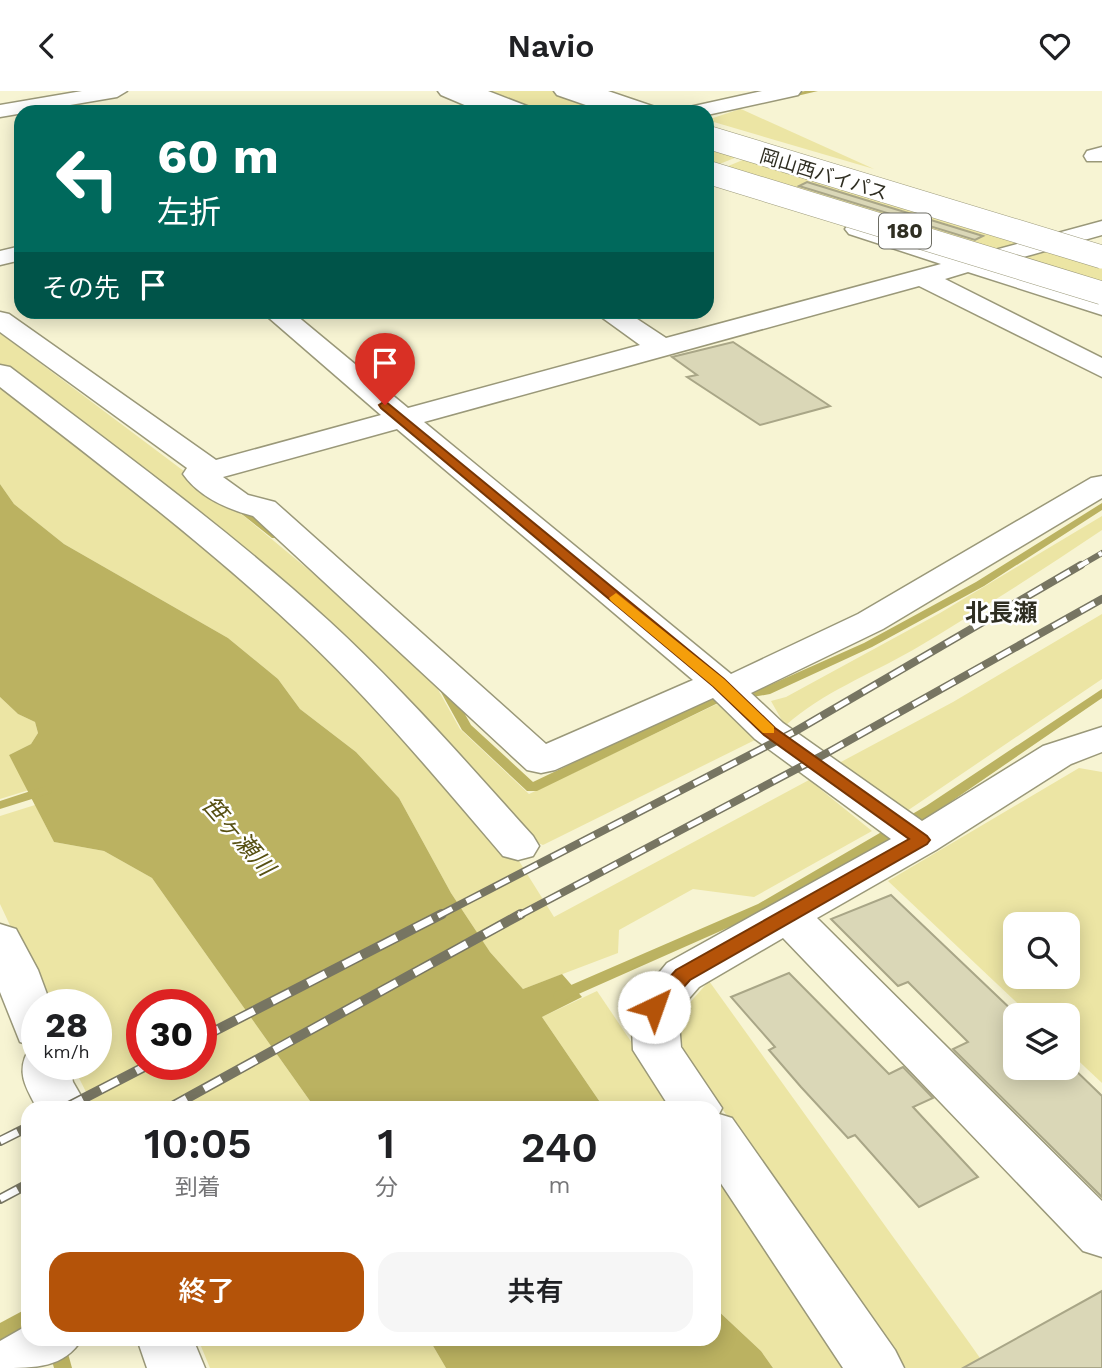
<!DOCTYPE html>
<html lang="ja">
<meta charset="utf-8">
<style>
body{margin:0;font-family:"Work Sans","Noto Sans JP",sans-serif;background:#f6f6f6;color:#202124;height:100vh;display:flex;flex-direction:column;font-size:26px;white-space:nowrap}
*{box-sizing:border-box;margin:0}
p{font-size:23px;color:#757577}
.icon{flex:none;width:38px;height:38px;fill:none;stroke:currentColor;stroke-width:2;stroke-linecap:round;stroke-linejoin:round}
.map{position:relative;flex:1;overflow:hidden}
.side{position:absolute;left:21px;top:1010px;width:700px;height:245px;display:flex;flex-direction:column;background:#fff;border-radius:21px;box-shadow:0 4px 18px #0003}
.side>*{flex:none}
.banner{position:absolute;left:14px;top:14px;width:700px;height:214px;border-radius:21px;box-shadow:0 4px 18px #0003;background:#00695c;color:#fff;overflow:hidden}
.controls{position:absolute;left:1003px;top:821px;display:grid;gap:14px}
.controls a{display:grid;place-items:center;width:77px;height:77px;border-radius:14px;background:#fff;box-shadow:0 4px 18px #0003;font-size:35px}
.speed{position:absolute;left:21px;top:898px;display:flex;gap:14px;font-size:35px;font-weight:700;text-align:center}
.speed>*{display:grid;place-content:center;width:91px;height:91px;border-radius:50%;background:#fff;box-shadow:0 4px 18px #0003;line-height:1}
.speed small{font-size:18px;font-weight:400}
.speed .limit{border:10px solid #d22;background:#fff;color:#111}
.pin{position:absolute;display:grid;place-items:center;width:60px;height:60px;color:#fff;margin:-72px -30px;border-radius:50% 50% 50% 0;rotate:-45deg;box-shadow:0 0 7px #0007}
.pin .icon{rotate:45deg}
.me{position:absolute;width:77px;margin:-38px;rotate:42deg;stroke-linejoin:round;filter:drop-shadow(0 0 5px #0008)}
.turn{display:flex;align-items:center;gap:24px;height:147px;padding:0 28px;font-size:32px}
.turn .icon{width:91px;height:91px;stroke-width:2.5}
.turn b{display:block;font-size:49px;line-height:60px}
.then{display:flex;align-items:center;height:66px;padding:0 28px;background:#0003;gap:14px;font-size:26px}
.eta{display:flex;justify-content:space-evenly;align-items:center;height:119px;text-align:center}
.eta b{font-size:42px;font-weight:600;line-height:49px}
.action{display:flex;gap:14px;margin-top:auto;padding:14px 28px}
.action a{flex:1;height:80px;border-radius:21px;background:#b45309;color:#fff;font-size:28px;font-weight:600;line-height:80px;text-align:center}
.action a+a{background:#f6f6f6;color:#202124}
header{display:flex;justify-content:space-between;align-items:center;height:91px;padding:0 28px;background:#fff;font-size:32px;font-weight:600}
.map>svg:first-child{display:block}
.green{fill:#ece5a4;fill-rule:evenodd}
.water{fill:#bbb261}
.lines{fill:none;stroke-linecap:round;stroke-linejoin:round}
.stream{fill:#bbb261;fill-rule:evenodd}
.building{fill:#dad7b7;stroke:#a9a687;stroke-width:2}
.minor-casing{stroke:#9a9879;stroke-width:3}
.trunk-casing{stroke:#9a9879;stroke-width:3}
.minor{fill:#fff;fill-rule:evenodd}
.trunk{fill:#fff;fill-rule:evenodd}
.rail-far2-casing{stroke:#777562;stroke-width:6}
.rail-far1-casing{stroke:#777562;stroke-width:8}
.rail-casing{stroke:#777562;stroke-width:10}
.rail-far2{stroke:#fff;stroke-width:4.5;stroke-dasharray:12;stroke-linecap:butt}
.rail-far1{stroke:#fff;stroke-width:5;stroke-dasharray:16;stroke-linecap:butt}
.rail{stroke:#fff;stroke-width:7;stroke-dasharray:20;stroke-linecap:butt}
.trunk-bridge-casing{stroke:#9a9879;stroke-width:24;stroke-linecap:butt}
.trunk-bridge{stroke:#fff;stroke-width:23}
.route{fill:#b45309;stroke:#753606;stroke-width:2}
.slow{fill:#f59e0b}
.labels{text-anchor:middle;stroke-width:5;stroke-linejoin:round;paint-order:stroke}
.far-street-label{font-size:19px;fill:#2f2e22;stroke:#fff}
.shield{fill:#fff;stroke:#6d6d64;stroke-width:2}
.shield-label{font-size:21px;font-weight:bold;fill:#2f2e22}
.neighbourhood-label{font-size:24px;font-weight:bold;fill:#2f2e22;stroke:#fff}
.water-label{font-size:24px;font-style:italic;fill:#575012;stroke:#fff}
</style>
<header><svg class="icon" aria-label="back" viewBox="0 0 24 24"><path d="M15 5l-7 7 7 7"/></svg>Navio<svg class="icon" aria-label="heart" viewBox="0 0 24 24"><path d="M12 20l-8-8c-3-5 5-10 8-4 3-6 11-1 8 4z"/></svg></header>
<div class="map">
<svg width="1102" height="1277" viewBox="0 0 1102 1277">
<rect width="100%" height="100%" fill="#f7f4d3"/>
<!-- green -->
<g class="green">
<polygon points="457,0 576,0 638,21 512,21"/>
<polygon points="740,18 741,18 874,78 707,29"/>
<polygon points="707,42 1035,139 1041,145 971,166 949,164 707,88 707,84 764,60 757,58 707,78"/>
<polygon points="1071,154 1102,159 1102,212 989,175"/>
<polygon points="0,242 245,426 333,499 436,595 460,638 529,703 717,613 759,647 543,754 518,744 400,610 0,274"/>
<polygon points="0,288 200,443 386,617 519,770 554,826 809,689 872,740 754,806 693,798 619,839 618,862 523,898 490,861 451,802 399,707 356,661 300,618 278,588 228,547 64,453 14,413 0,393"/>
<path d="M1102,425v14c-62,42 -125,82 -189,120 -44,25 -90,42 -128,76l-14,-25 15,-4 154,-84z"/>
<polygon points="1102,523 1102,588 907,720 839,672 953,611"/>
<polygon points="0,606 18,623 35,631 38,642 31,653 9,664 29,699 0,708"/>
<path d="M1079,677l23,4v311l-34,-32v-36h-38l-142,-134zM1015,833h53v53h-53z"/>
<path d="M35,714l19,37 50,9 48,27 163,230h-221l-22,-44h24v-59l-49,-1 -47,-100v-88zM142,914h59v59h-59z"/>
<polygon points="709,890 968,1250 987,1277 906,1277 684,964 678,925"/>
<polygon points="597,900 676,1017 604,1017 542,926"/>
<polygon points="714,1072 855,1277 773,1277 761,1260 714,1216"/>
<polygon points="198,1248 429,1248 446,1277 210,1277"/>
</g>
<!-- water -->
<g class="water">
<polygon points="0,393 14,413 64,453 228,547 278,588 300,618 356,661 399,707 451,802 490,861 523,898 562,883 582,906 542,926 604,1017 315,1017 152,787 104,760 54,751 9,664 31,653 38,642 35,631 18,623 0,606"/>
<polygon points="714,1216 761,1260 773,1277 446,1277 429,1248 714,1248"/>
</g>
<g class="lines">
<!-- stream -->
<g class="stream">
<polygon points="805,0 818,0 784,8 781,6"/>
<polygon points="238,412 280,443 281,445 280,447 272,447 234,417 233,415"/>
<polygon points="1102,412 1102,419 984,495 872,556 770,603 718,612 537,700 527,700 462,639 437,594 439,591 447,591 471,634 533,691 711,606 763,597 864,552 976,491"/>
<polygon points="1102,598 1102,607 936,721 768,819 565,909 560,910 555,909 553,905 555,901 758,813 926,715"/>
<polygon points="46,695 52,699 51,702 0,718 0,710"/>
<polygon points="28,1217 28,1234 0,1249 0,1232"/>
<polygon points="46,1248 64,1248 72,1277 54,1277"/>
</g>
</g>
<!-- building -->
<g class="building">
<polygon points="807,91 983,145 975,149 799,95"/>
<polygon points="733,251 830,315 760,334 687,286 697,284 672,266"/>
<polygon points="891,804 1017,924 1015,976 1068,976 1068,972 1102,1005 1102,1106 953,958 968,951 908,891 898,895 831,828"/>
<polygon points="789,882 889,983 903,976 933,1007 913,1016 978,1086 919,1116 855,1044 848,1047 801,996 769,959 775,956 731,906"/>
<polygon points="1102,1200 1102,1277 963,1277"/>
</g>
<g class="lines">
<!-- minor casing -->
<g class="minor-casing">
<g id="minor">
<polygon points="82,0 127,0 117,6 0,26 0,14"/>
<polygon points="438,0 465,0 506,17 509,21 481,21 441,4"/>
<polygon points="578,0 608,0 658,17 661,21 631,21 581,4"/>
<polygon points="762,0 801,0 798,4 707,24 707,21 682,21 685,17"/>
<polygon points="1102,56 1102,70 1087,70 1084,65 1087,60"/>
<path d="M1102,130v14l-107,30 107,34v16l-134,-43 -23,7 157,79v19l-183,-91 -495,136 307,252 127,-60 233,-136 11,-2v22l-219,131 -132,64 32,30 139,98 121,-75 59,-19v25l-31,12 -135,86 -119,68 285,283v56l-19,-6 -300,-313 -84,49 -21,24 3,36 41,61 -3,6 13,4 163,232 9,18h-61l-129,-195v-65h-44l-37,-58 -2,-43 36,-44 224,-124 -136,-100 -42,-41 -158,72 -14,3 -14,-3 -274,-254c-26,-7 -54,-19 -70,-42l4,-6 -187,-136v-20l9,2 207,146 165,-45 -120,-104h30l117,97 232,-63 -47,-34h32l41,27 275,-74 -92,-30 -4,-5 4,-5h16l104,33zM397,338l296,251 -147,64 -271,-242 -27,-7 -25,-18z"/>
<polygon points="21,155 21,169 0,174 0,160"/>
<path d="M0,274l10,2c108,82 218,162 319,254 73,67 138,142 204,215l6,10 -6,10 -15,4 -15,-4c-64,-75 -128,-152 -200,-220 -95,-90 -200,-169 -303,-249z"/>
<polygon points="0,833 16,838 38,879 51,914 37,914 37,956 20,951 0,901"/>
<path d="M37,957v16h32l4,18 15,26h-51c-11,-20 -21,-36 -9,-57z"/>
<path d="M28,1234v14h54c-18,29 -46,29 -82,29v-27z"/>
<polygon points="137,1248 193,1248 205,1277 147,1277"/>
</g>
</g>
<!-- trunk casing -->
<g class="trunk-casing">
<g id="trunk">
<polygon points="460,0 488,0 532,17 535,21 506,21 463,4"/>
<polygon points="554,0 584,0 633,17 636,21 606,21 557,4"/>
</g>
</g>
<!-- minor -->
<use href="#minor" class="minor"/>
<!-- trunk -->
<use href="#trunk" class="trunk"/>
<!-- rail-far2 casing -->
<g class="rail-far2-casing">
<polyline id="rail-far2" points="1078,476 1102,462"/>
</g>
<!-- rail-far1 casing -->
<g class="rail-far1-casing">
<g id="rail-far1">
<polyline points="438,825 794,641 1081,474"/>
<polyline points="518,825 825,663 1102,508"/>
</g>
</g>
<!-- rail casing -->
<g class="rail-casing">
<g id="rail">
<polyline points="201,947 442,823"/>
<polyline points="65,1017 150,973"/>
<polyline points="169,1017 521,823"/>
<polyline points="0,1050 28,1036"/>
<polyline points="0,1108 28,1093"/>
</g>
</g>
<!-- rail-far2 -->
<use href="#rail-far2" class="rail-far2"/>
<!-- rail-far1 -->
<use href="#rail-far1" class="rail-far1"/>
<!-- rail -->
<use href="#rail" class="rail"/>
<!-- trunk-bridge casing -->
<g class="trunk-bridge-casing">
<g id="trunk-bridge">
<polyline points="707,46 1102,166"/>
<polyline points="707,81 1102,202"/>
</g>
</g>
<!-- trunk-bridge -->
<use href="#trunk-bridge" class="trunk-bridge"/>
</g>
<!-- route -->
<polygon class="route" points="385,310 724,588 775,637 927,745 930,749 927,753 690,889 661,921 647,921 644,916 647,911 676,879 909,748 764,644 713,595 381,317 379,314"/>
<!-- slow -->
<polygon class="slow" points="616,502 724,588 774,636 774,642 763,642 713,595 611,510 609,507"/>
<g class="labels">
<!-- far-street labels -->
<g class="far-street-label">
<text transform="translate(824 83) rotate(17)" y="7">岡山西バイパス</text>
</g>
<!-- shield labels -->
<rect class="shield" x="879" y="122.5" width="52" height="35" rx="5"/>
<g class="shield-label">
<text x="905" y="147">180</text>
</g>
<!-- neighbourhood labels -->
<g class="neighbourhood-label">
<text x="1001" y="530">北長瀬</text>
</g>
<!-- water labels -->
<g class="water-label">
<text transform="translate(238 745) rotate(49)" y="8">笹ヶ瀬川</text>
</g>
</g>
</svg>
<div class="controls">
<a><svg class="icon" aria-label="search" viewBox="0 0 24 24"><circle cx="10" cy="10" r="6"/><path d="M15 15l6 6"/></svg></a>
<a><svg class="icon" aria-label="layers" viewBox="0 0 24 24"><path d="M12 4l9 5-9 5-9-5zM3 14l9 5 9-5"/></svg></a>
</div>
<div class="speed"><div>28<small>km/h</small></div><div class="limit">30</div></div>
<div class="pin" style="left:385px;top:314px;background:#d93025"><svg class="icon" aria-label="arrive" viewBox="0 0 24 24"><path d="M6 21V4h12l-3 4 3 4H6"/></svg></div>
<svg class="me" style="left:654px;top:916px" viewBox="-20 -20 40 40"><circle r="19" fill="#fff"/><path d="M0-13L10 11 0 6-10 11z" fill="#b45309"/></svg>
<div class="banner">
<div class="turn"><svg class="icon" aria-label="left" viewBox="0 0 24 24"><path d="M17 20v-9H6M10 6l-5 5 5 5"/></svg><div><b>60 m</b>左折</div></div>
<div class="then">その先<svg class="icon" aria-label="arrive" viewBox="0 0 24 24"><path d="M6 21V4h12l-3 4 3 4H6"/></svg></div>
</div>
<section class="side">
<div class="eta">
<div><b>10:05</b><p>到着</p></div>
<div><b>1</b><p>分</p></div>
<div><b>240</b><p>m</p></div>
</div>
<div class="action"><a>終了</a><a>共有</a></div>
</section>
</div>
